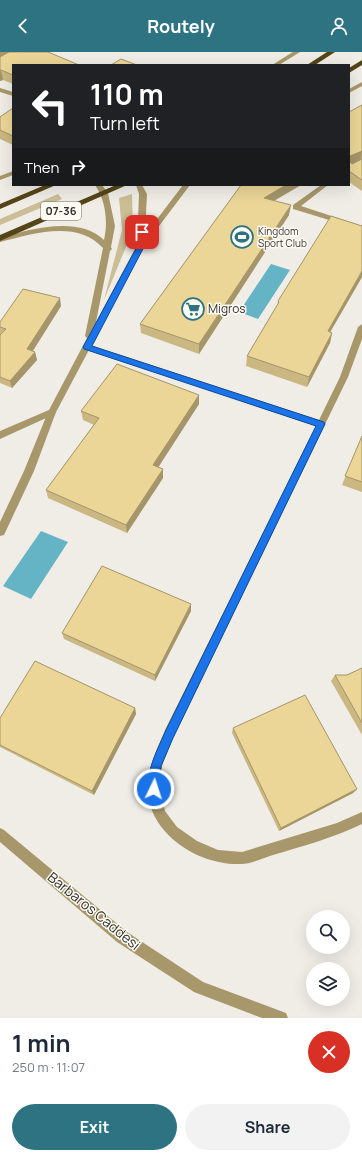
<!DOCTYPE html>
<meta charset="utf-8">
<style>
body{margin:0;font-family:Manrope,sans-serif;background:#f2f2f3;color:#1f2937;height:100vh;display:flex;flex-direction:column;font-size:15px;white-space:nowrap}
*{box-sizing:border-box;margin:0}
p{font-size:13px;color:#747a83}
.icon{flex:none;width:22px;height:22px;fill:none;stroke:currentColor;stroke-width:2;stroke-linecap:round;stroke-linejoin:round}
.map{position:relative;height:966px;overflow:hidden}
.panel{display:flex;flex-direction:column;background:#fff;flex:1}
.panel>*{flex:none}
.hud{position:absolute;left:12px;top:12px;width:338px;height:122px;border-radius:0px;box-shadow:0 4px 16px #0002;background:#202124;color:#fff;overflow:hidden}
.fabs{position:absolute;left:306px;top:858px;display:grid;gap:8px}
.fabs a{display:grid;place-items:center;width:44px;height:44px;border-radius:50%;background:#fff;box-shadow:0 4px 16px #0002;font-size:20px}
.pin{position:absolute;display:grid;place-items:center;width:34px;height:34px;color:#fff;margin:-17px;border-radius:8px;box-shadow:0 2px 6px #0006}
.me{position:absolute;width:44px;margin:-22px;rotate:4deg;stroke-linejoin:round;filter:drop-shadow(0 0 3px #0008)}
.turn{display:flex;align-items:center;gap:14px;height:84px;padding:0 12px;font-size:18px}
.turn .icon{width:52px;height:52px;stroke-width:2.5}
.turn b{display:block;font-size:28px;line-height:34px}
.then{display:flex;align-items:center;height:38px;padding:0 12px;background:#0003;gap:8px;font-size:15px}
.round{display:grid;place-items:center;flex:none;width:42px;height:42px;border-radius:21px;background:#f2f2f3}
.overview{display:flex;align-items:center;justify-content:space-between;height:68px;padding:0 12px}
h1{font-size:24px;font-weight:700;line-height:30px}
.primary-button{display:flex;gap:8px;margin-top:auto;padding:8px 12px}
.primary-button a{flex:1;height:46px;border-radius:24px;background:#2d7381;color:#fff;font-size:16px;font-weight:700;line-height:46px;text-align:center}
.primary-button a+a{background:#f2f2f3;color:#1f2937}
header{display:flex;justify-content:space-between;align-items:center;height:52px;padding:0 12px;background:#2d7381;color:#fff;font-size:18px;font-weight:700}
.map>svg:first-child{display:block}
.green{fill:#cbbd95}
.water{fill:#64b4c6}
.lines{fill:none;stroke-linecap:round;stroke-linejoin:round}
.minor{fill:#a7976a;fill-rule:evenodd}
.tertiary{fill:#a7976a;fill-rule:evenodd}
.trunk{fill:#544518;fill-rule:evenodd}
.wall{fill:#cab782}
.shaded-wall{fill:#a4956a}
.building{fill:#ebd597;stroke:#a4956a}
.route{fill:#1a73e8;stroke:#114b97}
.labels{text-anchor:middle;stroke-width:3;stroke-linejoin:round;paint-order:stroke}
.far-poi-label{font-size:10px;fill:#32312f;stroke:#fdfbf4;text-anchor:start}
.shield{fill:#fdfbf4;stroke:#6f6e6a;stroke-width:1}
.shield-label{font-size:11px;font-weight:bold;fill:#32312f}
.poi-label{font-size:12px;fill:#32312f;stroke:#fdfbf4;text-anchor:start}
.near-street-label{font-size:14px;fill:#32312f;stroke:#fdfbf4}
</style>
<header><svg class="icon" aria-label="back" viewBox="0 0 24 24"><path d="M15 5l-7 7 7 7"/></svg>Routely<svg class="icon" aria-label="person" viewBox="0 0 24 24"><circle cx="12" cy="8" r="4"/><path d="M4 21q1-7 8-7t8 7"/></svg></header>
<div class="map">
<svg width="362" height="966" viewBox="0 0 362 966">
<rect width="100%" height="100%" fill="#f0ede7"/>
<!-- green -->
<g class="green">
<polygon points="58,142 62,147 0,173 0,167"/>
<polygon points="132,142 133,178 104,248 122,178 119,146"/>
</g>
<!-- water -->
<g class="water">
<polygon points="271,212 290,218 258,267 239,260"/>
<polygon points="41,479 68,490 31,547 3,534"/>
</g>
<g class="lines">
<!-- minor -->
<g class="minor">
<polygon points="293,0 300,0 279,13 272,13"/>
<polygon points="362,30 362,34 349,41 349,37"/>
<polygon points="0,36 13,40 13,44 0,40"/>
<polygon points="13,119 13,123 0,128 0,124"/>
<polygon points="321,133 328,133 301,154 362,174 362,178 293,157 293,153"/>
<path d="M362,272v15l-14,38 -175,361 -11,28 -2,23 5,22 12,16 20,14 21,9 24,2 95,-29 25,-11v12c-29,14 -59,22 -89,31 -10,3 -22,9 -32,9 -42,2 -94,-31 -93,-76 0,-21 9,-39 17,-58l151,-304 -232,-77 -1,-2 4,-3 3,1 229,75 21,-43 18,-50z"/>
<polygon points="52,357 56,360 34,419 4,483 0,484 0,470 24,419 48,360"/>
<polygon points="0,776 4,778 127,880 203,930 286,961 288,966 262,966 194,940 117,890 0,790"/>
</g>
<!-- tertiary -->
<path class="tertiary" d="M95,133h7l6,8 7,33 -4,21 1,2 -2,2 -14,71 41,-77 2,-51 -3,-9h6l5,9 -2,41 38,-50h7l-46,61 -89,168 -55,25v-8l49,-21 38,-72 -2,-2 18,-88c-26,-29 -71,-14 -103,-6v-4c29,-9 79,-23 104,2 4,-18 2,-39 -9,-55z"/>
<!-- trunk -->
<g class="trunk">
<polygon points="327,0 335,0 315,13 307,13"/>
<polygon points="362,8 362,13 349,21 349,16"/>
<polygon points="45,133 56,133 0,157 0,152"/>
<polygon points="116,133 127,133 0,189 0,183"/>
</g>
</g>
<!-- wall -->
<g class="wall">
<polygon points="0,0 13,13 13,32 3,28 0,29"/>
<polygon points="362,53 362,139 349,130 349,60"/>
<polygon points="13,56 13,93 0,87 0,65"/>
<polygon points="241,133 301,133 274,149 289,163 199,302 141,281 140,272"/>
<polygon points="362,225 330,280 332,281 330,291 307,335 246,314 247,304 277,254 278,249"/>
<polygon points="61,254 32,300 35,300 37,308 12,336 0,331 0,270"/>
<polygon points="199,343 199,352 158,415 163,417 163,426 127,481 48,446 46,438 94,373 83,368 81,359"/>
<polygon points="362,384 362,440 342,433"/>
<polygon points="191,559 155,629 64,587 62,581"/>
<polygon points="362,616 362,683 331,629 335,623 347,623"/>
<polygon points="135,656 136,662 94,743 0,695 0,666"/>
<polygon points="233,676 357,737 353,741 279,779 232,681"/>
</g>
<!-- shaded-wall -->
<g class="shaded-wall">
<polygon points="0,0 13,0 0,8"/>
<polygon points="0,18 1,18 3,28 0,29"/>
<polygon points="362,99 361,109 349,114 350,104"/>
<polygon points="286,133 301,133 263,155 264,146"/>
<polygon points="291,153 289,163 199,302 199,292"/>
<polygon points="362,219 362,225 325,289 328,279"/>
<polygon points="60,246 61,254 29,305 27,297"/>
<polygon points="332,281 330,291 307,335 309,325"/>
<polygon points="35,300 37,308 12,336 10,329"/>
<polygon points="199,343 199,352 154,422 153,413"/>
<polygon points="163,417 163,426 127,481 126,473"/>
<polygon points="191,552 191,559 155,629 155,623"/>
<polygon points="135,656 136,662 94,743 92,739"/>
<polygon points="357,737 353,741 279,779 281,776"/>
</g>
<!-- building -->
<g class="building">
<polygon points="9,0 48,0 79,13 13,13 13,23 1,18 0,18 0,5"/>
<polygon points="121,7 137,13 111,13"/>
<polygon points="362,53 362,99 350,104 350,110 352,112 362,107 362,128 349,119 349,60"/>
<polygon points="13,56 13,84 0,78 0,65"/>
<polygon points="241,133 286,133 264,146 291,153 199,292 140,272"/>
<polygon points="331,164 362,174 362,219 328,279 332,281 309,325 247,304 279,250 278,249"/>
<polygon points="23,237 60,246 27,297 35,300 10,329 0,325 0,283 6,277 0,275 0,270"/>
<polygon points="117,312 199,343 153,413 163,417 126,473 46,438 99,366 81,359"/>
<polygon points="362,384 362,430 345,424"/>
<polygon points="102,514 191,552 155,623 62,581"/>
<polygon points="35,609 135,656 92,739 0,693 0,666"/>
<polygon points="362,616 362,671 335,623 347,623"/>
<polygon points="305,643 357,737 281,776 233,676"/>
</g>
<!-- route -->
<path class="route" d="M142,178l3,2v13l-53,101 232,76 1,2 -152,314 -12,28 -3,27 -4,1 -4,-1c-7,-18 9,-46 16,-63l150,-304 -232,-77 -1,-2 55,-102v-13z"/>
<!-- icons -->
<defs>
<g id="stadium-ring" transform="scale(1.15)"><circle r="9.5" fill="#fdfbf4" stroke="#2d7381" stroke-width="1.5"/><path d="M0-5a6.5 5 0 1 0 0 10a6.5 5 0 1 0 0-10ZM-3.5-1.8h7v3.6h-7Z" fill="#2d7381"/></g>
<g id="supermarket-ring" transform="scale(1.15)"><circle r="9.5" fill="#fdfbf4" stroke="#2d7381" stroke-width="1.5"/><path d="M-6-5.5h2.5l.6 2H6L4.5 2H-2.5L-4.4-4H-6ZM-1.5 3.2a1.3 1.3 0 1 0 .1 0ZM3 3.2a1.3 1.3 0 1 0 .1 0Z" fill="#2d7381"/></g>
</defs>
<g fill-rule="evenodd">
<use href="#stadium-ring" x="242" y="185"/>
<use href="#supermarket-ring" x="193" y="257"/>
</g>
<g class="labels">
<!-- far-poi labels -->
<g class="far-poi-label">
<text x="258" y="183">Kingdom<tspan x="258" dy="12">Sport Club</tspan></text>
</g>
<!-- shield labels -->
<rect class="shield" x="41" y="150" width="40" height="18" rx="3"/>
<g class="shield-label">
<text x="61" y="163">07-36</text>
</g>
<!-- poi labels -->
<g class="poi-label">
<text x="208" y="261">Migros</text>
</g>
<!-- near-street labels -->
<g class="near-street-label">
<text transform="translate(94 859) rotate(39)" y="5">Barbaros Caddesi</text>
</g>
</g>
</svg>
<div class="fabs">
<a><svg class="icon" aria-label="search" viewBox="0 0 24 24"><circle cx="10" cy="10" r="6"/><path d="M15 15l6 6"/></svg></a>
<a><svg class="icon" aria-label="layers" viewBox="0 0 24 24"><path d="M12 4l9 5-9 5-9-5zM3 14l9 5 9-5"/></svg></a>
</div>
<div class="pin" style="left:142px;top:180px;background:#d93025"><svg class="icon" aria-label="arrive" viewBox="0 0 24 24"><path d="M6 21V4h12l-3 4 3 4H6"/></svg></div>
<svg class="me" style="left:154px;top:737px" viewBox="-20 -20 40 40"><circle r="17" fill="#1a73e8" stroke="#fff" stroke-width="3"/><path d="M0-11L8 9 0 5-8 9z" fill="#fff"/></svg>
<div class="hud">
<div class="turn"><svg class="icon" aria-label="left" viewBox="0 0 24 24"><path d="M17 20v-9H6M10 6l-5 5 5 5"/></svg><div><b>110 m</b>Turn left</div></div>
<div class="then">Then<svg class="icon" aria-label="right" viewBox="0 0 24 24"><path d="M7 20v-9h11M14 6l5 5-5 5"/></svg></div>
</div>
</div>
<section class="panel">
<div class="overview"><div><h1>1 min</h1><p>250 m · 11:07</p></div><a class="round" style="background:#d93025;color:#fff"><svg class="icon" aria-label="close" viewBox="0 0 24 24"><path d="M6 6l12 12M18 6L6 18"/></svg></a></div>
<div class="primary-button"><a>Exit</a><a>Share</a></div>
</section>
